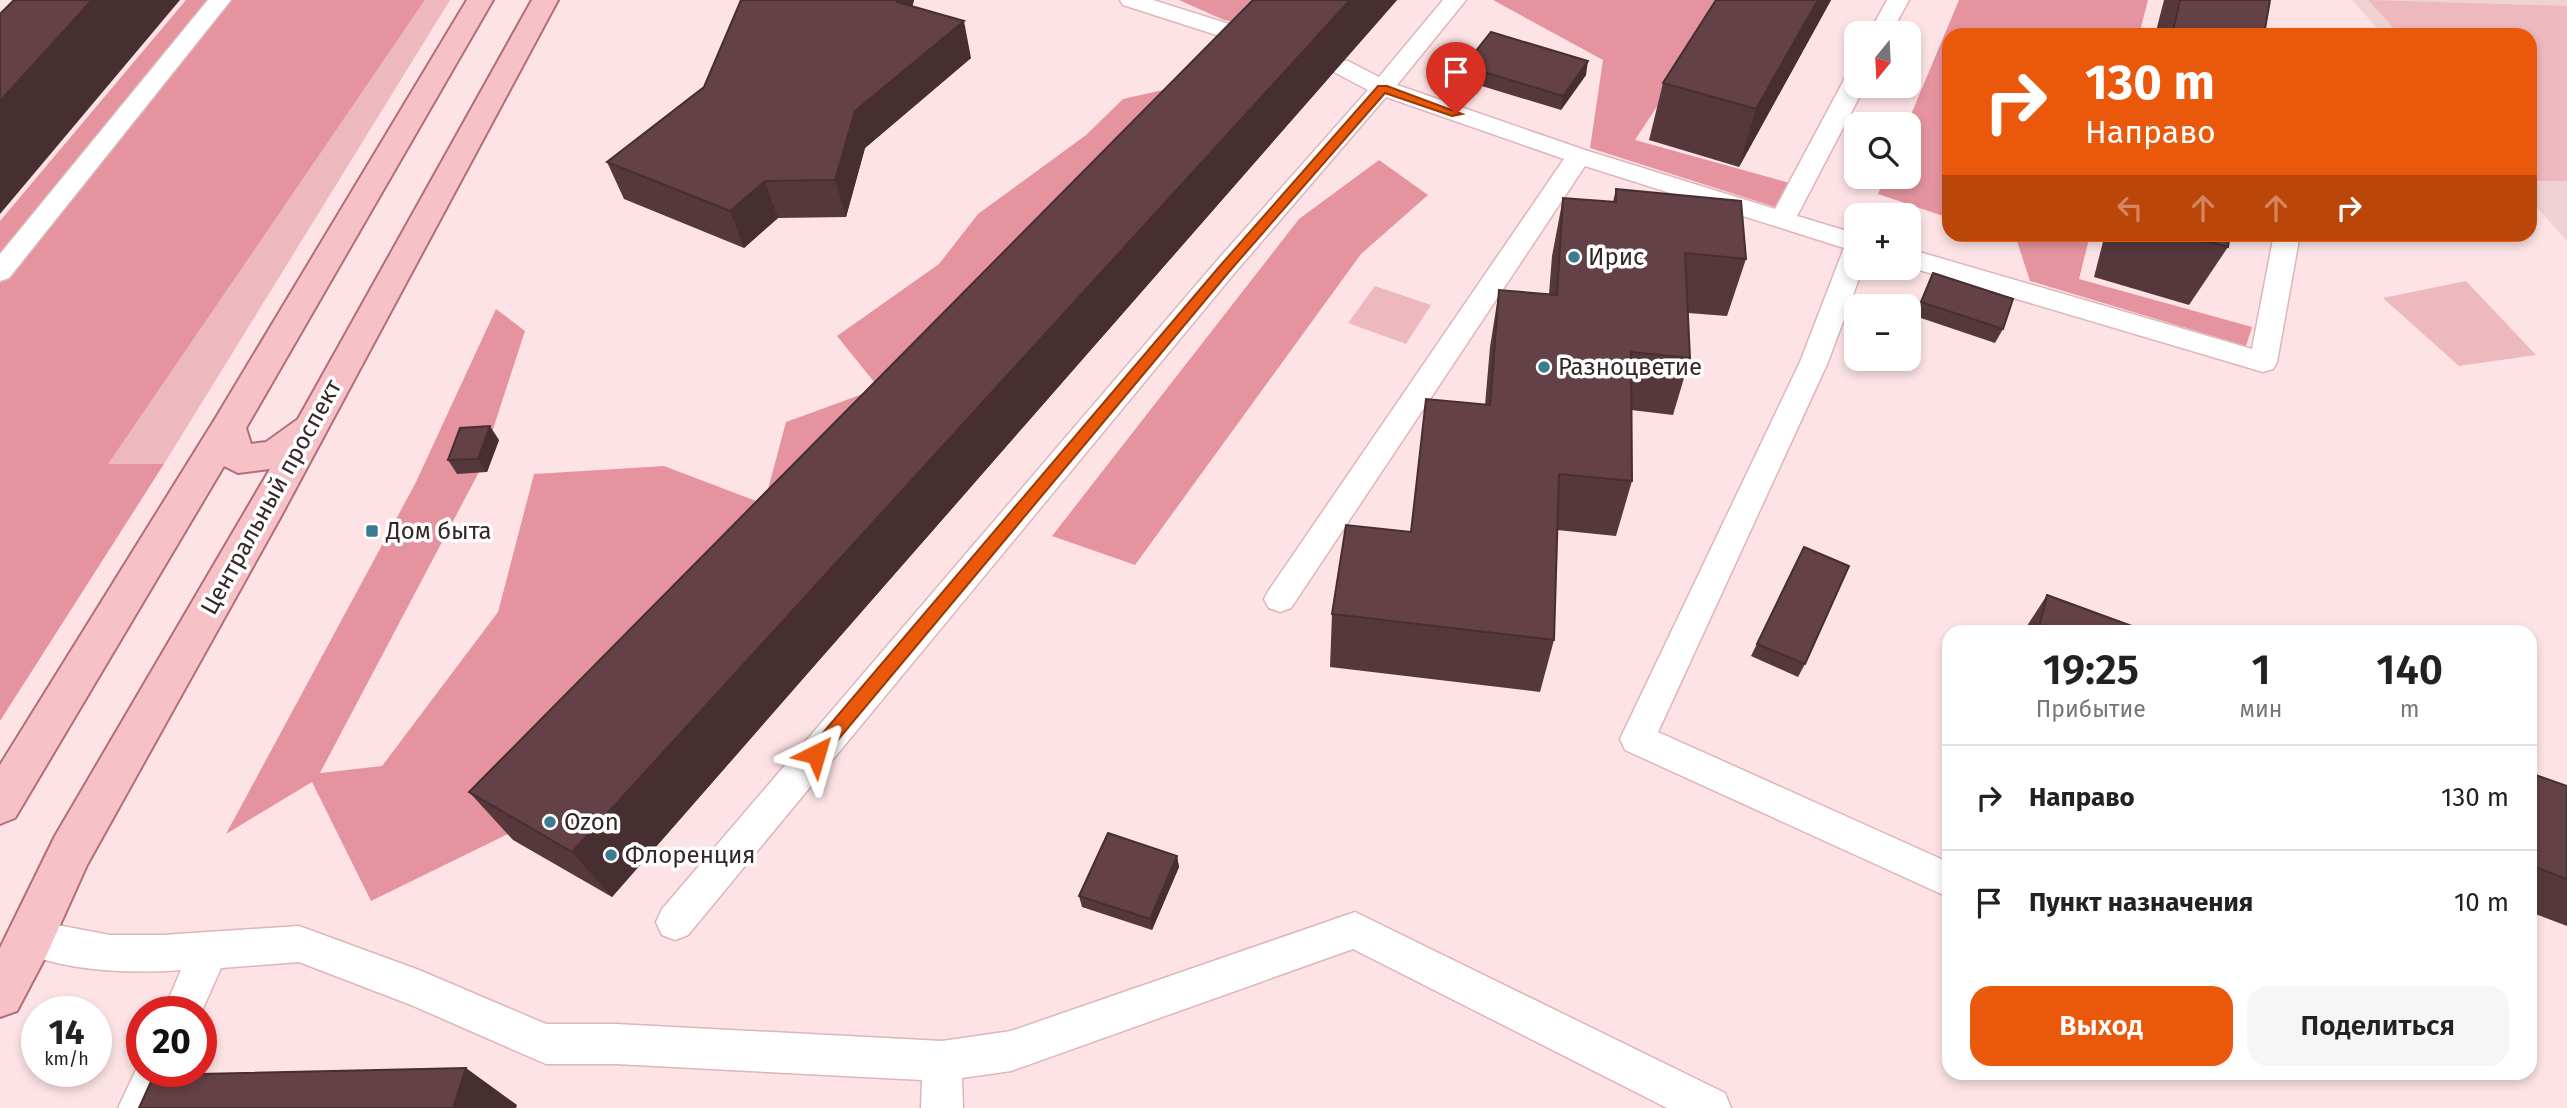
<!DOCTYPE html>
<html lang="ru">
<meta charset="utf-8">
<style>
body{margin:0;font-family:"Fira Sans",sans-serif;background:#f6f6f6;color:#222;height:100vh;display:flex;flex-direction:column;font-size:26px;white-space:nowrap}
*{box-sizing:border-box;margin:0}
p{font-size:23px;color:#767676}
.icon{flex:none;width:38px;height:38px;fill:none;stroke:currentColor;stroke-width:2;stroke-linecap:round;stroke-linejoin:round}
.map{position:relative;flex:1;overflow:hidden}
.sheet{position:absolute;left:1942px;top:625px;width:595px;height:455px;display:flex;flex-direction:column;background:#fff;border-radius:21px;box-shadow:0 4px 10px #0003}
.sheet>*{flex:none}
.top-card{position:absolute;left:1942px;top:28px;width:595px;height:214px;border-radius:21px;box-shadow:0 4px 10px #0003;background:#ea580c;color:#fff;overflow:hidden}
.needle{width:46px;rotate:198deg}
.fabs{position:absolute;left:1844px;top:21px;display:grid;gap:14px}
.fabs a{display:grid;place-items:center;width:77px;height:77px;border-radius:14px;background:#fff;box-shadow:0 4px 10px #0003;font-size:35px}
.speed{position:absolute;left:21px;top:996px;display:flex;gap:14px;font-size:35px;font-weight:700;text-align:center}
.speed>*{display:grid;place-content:center;width:91px;height:91px;border-radius:50%;background:#fff;box-shadow:0 4px 10px #0003;line-height:1}
.speed small{font-size:18px;font-weight:400}
.speed .limit{border:10px solid #d22;background:#fff;color:#111}
.pin{position:absolute;display:grid;place-items:center;width:60px;height:60px;color:#fff;margin:-72px -30px;border-radius:50% 50% 50% 0;rotate:-45deg;box-shadow:0 0 7px #0007}
.pin .icon{rotate:45deg}
.me{position:absolute;width:77px;margin:-38px;rotate:40deg;stroke-linejoin:round;filter:drop-shadow(0 0 5px #0008)}
.turn{display:flex;align-items:center;gap:24px;height:147px;padding:0 28px;font-size:32px}
.turn .icon{width:91px;height:91px;stroke-width:2.5}
.turn b{display:block;font-size:49px;line-height:60px}
.lanes{display:flex;align-items:center;height:66px;padding:0 28px;background:#0003;justify-content:center;gap:35px;direction:ltr}
.lanes .off{opacity:.35}
.eta{display:flex;justify-content:space-evenly;align-items:center;height:119px;text-align:center}
.eta b{font-size:42px;font-weight:600;line-height:49px}
.primary-button{display:flex;gap:14px;margin-top:auto;padding:14px 28px}
.primary-button a{flex:1;height:80px;border-radius:21px;background:#ea580c;color:#fff;font-size:28px;font-weight:600;line-height:80px;text-align:center}
.primary-button a+a{background:#f6f6f6;color:#222}
ul{padding:0;list-style:none}
li{display:flex;align-items:center;gap:21px;height:105px;padding:0 28px;border-top:2px solid #e0e0e0}
li div{flex:1}
li b{display:block;font-size:26px}
li em{font-style:normal}
.map>svg:first-child{display:block}
.built{fill:#f0d2d5}
.green{fill:#edb8be}
.forest{fill:#e5949f}
.lines{fill:none;stroke-linecap:round;stroke-linejoin:round}
.service-casing{stroke:#deb5b9;stroke-width:3}
.primary-casing{stroke:#b06f79;stroke-width:4}
.service{fill:#fff;fill-rule:evenodd}
.primary{fill:#f7c1c8;fill-rule:evenodd}
.wall{fill:#56383c}
.shaded-wall{fill:#462e31}
.building{fill:#644146;stroke:#462e31;stroke-width:2}
.route{fill:#ea580c;stroke:#983908;stroke-width:2}
.poi-dot{fill:#3c7c8f;stroke:#fff;stroke-width:2.5}
.labels{text-anchor:middle;stroke-width:7;stroke-linejoin:round;paint-order:stroke}
.poi-label{font-size:24px;fill:#362628;stroke:#fff;text-anchor:start}
.street-label{font-size:24px;fill:#362628;stroke:#fff}
</style>
<div class="map">
<svg width="2567" height="1108" viewBox="0 0 2567 1108">
<rect width="100%" height="100%" fill="#fde3e6"/>
<!-- built -->
<polygon class="built" points="2352,0 2567,0 2567,241 2531,201 2530,35 2383,35"/>
<!-- green -->
<g class="green">
<polygon points="425,0 450,0 164,464 107,464"/>
<polygon points="2368,0 2567,6 2567,181 2536,181 2531,175 2530,35 2400,35"/>
<polygon points="2466,281 2536,355 2459,366 2383,298"/>
<polygon points="1375,286 1431,305 1406,344 1348,323"/>
</g>
<!-- forest -->
<g class="forest">
<polygon points="186,0 425,0 108,464 164,464 0,721 0,221"/>
<polygon points="1179,0 1272,0 1256,27 1224,20"/>
<polygon points="1493,0 1727,0 1635,140 1790,183 1775,207 1590,148 1603,60"/>
<polygon points="1959,0 2148,0 2139,35 1950,35 1949,218 1878,194 1885,177 1909,177 1909,124 1907,124"/>
<polygon points="1225,76 514,831 371,901 312,782 226,834 415,484 496,309 525,331 479,472 320,773 382,766 498,612 534,474 664,466 764,504 786,422 879,388 837,336 939,264 978,214 1086,135 1123,99"/>
<polygon points="1379,160 1428,195 1361,254 1135,565 1052,536 1299,219"/>
<polygon points="1999,235 2090,235 2079,279 2252,327 2246,346 2030,281 2017,241"/>
</g>
<g class="lines">
<!-- service casing -->
<g class="service-casing">
<g id="service">
<polygon points="208,0 231,0 9,278 0,281 0,254"/>
<polygon points="1120,0 1153,0 1270,37 1273,42 1270,47 1254,47 1123,5"/>
<polygon points="1443,0 1466,0 1397,85 1588,151 1775,209 1845,78 1849,73 1857,71 1857,86 1865,86 1797,216 1857,234 1857,268 1863,268 1828,362 1658,732 1950,863 1950,898 1625,750 1620,739 1800,362 1844,248 1585,166 1291,608 1280,612 1269,608 1264,599 1269,590 1564,159 1386,97 1232,276 688,935 675,940 662,935 656,922 662,909 1214,264 1368,90 1332,71 1328,66 1332,61 1348,61 1379,77"/>
<polygon points="1887,0 1909,0 1891,33 1869,33"/>
<polygon points="2274,234 2300,234 2277,362 2273,369 2263,372 1909,267 1909,249 2252,349"/>
<path d="M1355,912l370,181 6,15h-64l-314,-159 -342,122 -49,7 1,30h-42l1,-28 -306,-16h-70l-135,-59 -112,-43 -78,6 -20,45 -38,-1 18,-42c-54,4 -113,1 -163,-19l-6,-13 6,-13 13,-5 79,15h53l136,-9 120,44 127,54h70l326,17 69,-10z"/>
<polygon points="142,1057 142,1071 176,1071 160,1108 118,1108"/>
</g>
</g>
<!-- primary casing -->
<g class="primary-casing">
<polygon id="primary" points="467,0 493,0 246,428 251,444 266,442 298,419 532,0 558,0 280,518 87,865 47,954 17,1011 0,1017 0,948 55,836 270,469 238,473 224,466 15,818 0,824 0,765 215,419"/>
</g>
<!-- service -->
<use href="#service" class="service"/>
<!-- primary -->
<use href="#primary" class="primary"/>
</g>
<!-- wall -->
<g class="wall">
<polygon points="741,0 914,0 912,6 971,58 865,148 846,217 778,218 744,248 624,199 607,162 704,87"/>
<polygon points="1253,0 1397,0 612,897 513,840 469,792"/>
<polygon points="1831,0 1739,167 1649,140 1663,83"/>
<polygon points="2164,0 2270,0 2264,35 2155,35"/>
<polygon points="1464,66 1586,75 1561,110 1462,80"/>
<polygon points="1616,189 1746,259 1727,316 1688,313 1690,358 1673,415 1631,410 1632,481 1616,536 1557,530 1554,640 1540,692 1330,667 1332,614 1411,532 1485,405 1490,347 1499,290 1549,294 1552,256 1563,198 1613,202"/>
<polygon points="2105,234 2230,234 2228,247 2189,305 2094,277"/>
<polygon points="1933,273 2003,329 1995,343 1915,316"/>
<polygon points="499,440 487,472 457,474 448,460"/>
<polygon points="1804,547 1805,664 1798,677 1751,656"/>
<polygon points="2047,595 2148,632 2023,632"/>
<polygon points="2530,773 2567,786 2567,926 2530,912"/>
<polygon points="1177,856 1179,867 1152,930 1082,907 1079,896"/>
</g>
<!-- shaded-wall -->
<g class="shaded-wall">
<polygon points="92,0 180,0 0,214 0,101"/>
<polygon points="897,0 914,0 905,38"/>
<polygon points="1350,0 1397,0 612,897 572,852"/>
<polygon points="1818,0 1831,0 1739,167 1756,109"/>
<polygon points="964,21 971,58 865,148 846,217 835,180 855,111"/>
<polygon points="1588,61 1586,75 1561,110 1563,96"/>
<polygon points="765,181 778,218 744,248 730,211"/>
<polygon points="490,426 499,440 487,472 478,459"/>
<polygon points="1177,856 1179,867 1152,930 1150,919"/>
<polygon points="466,1068 517,1105 516,1108 453,1108"/>
</g>
<!-- building -->
<g class="building">
<polygon points="14,0 92,0 0,101 0,14"/>
<polygon points="741,0 897,0 897,2 964,21 855,111 835,180 765,181 730,211 607,162 704,87"/>
<polygon points="1253,0 1350,0 572,852 469,792"/>
<polygon points="1716,0 1818,0 1756,109 1663,83"/>
<polygon points="2180,0 2270,0 2264,35 2172,35"/>
<polygon points="1491,32 1588,61 1563,96 1464,66"/>
<polygon points="1616,189 1741,201 1746,259 1685,253 1690,358 1631,352 1632,481 1559,474 1554,640 1332,614 1346,525 1411,532 1426,399 1490,405 1499,290 1557,295 1563,198 1616,202"/>
<polygon points="2181,234 2230,234 2228,247"/>
<polygon points="1933,273 2013,299 2003,329 1921,302"/>
<polygon points="490,426 478,459 448,460 460,428"/>
<polygon points="1804,547 1849,566 1805,664 1757,644"/>
<polygon points="2047,595 2148,632 2038,632"/>
<polygon points="2530,773 2567,786 2567,879 2530,865"/>
<polygon points="1108,833 1177,856 1150,919 1079,896"/>
<polygon points="466,1068 453,1108 139,1108 154,1075"/>
</g>
<!-- route -->
<polygon class="route" points="1378,86 1387,86 1462,114 1452,116 1385,93 1228,273 822,759 816,761 810,759 807,754 810,748 1219,267"/>
<!-- markers -->
<g class="poi-dot">
<circle cx="1574" cy="257" r="7"/>
<circle cx="1544" cy="367" r="7"/>
<rect x="365" y="524" width="14" height="14" rx="3.5"/>
<circle cx="550" cy="822" r="7"/>
<circle cx="611" cy="855" r="7"/>
</g>
<g class="labels">
<!-- poi labels -->
<g class="poi-label">
<text x="1588" y="265">Ирис</text>
<text x="1558" y="375">Разноцветие</text>
<text x="386" y="539">Дом быта</text>
<text x="564" y="830">Ozon</text>
<text x="625" y="863">Флоренция</text>
</g>
<!-- street labels -->
<g class="street-label">
<text transform="translate(271 497) rotate(-61)" y="8">Центральный проспект</text>
</g>
</g>
</svg>
<div class="fabs">
<a><svg class="needle" viewBox="-14 -14 28 28"><path d="M0-13l5 13h-10z" fill="#e53935"/><path d="M0 13l5-13h-10z" fill="#767676"/></svg></a>
<a><svg class="icon" aria-label="search" viewBox="0 0 24 24"><circle cx="10" cy="10" r="6"/><path d="M15 15l6 6"/></svg></a>
<a>+</a>
<a>−</a>
</div>
<div class="speed"><div>14<small>km/h</small></div><div class="limit">20</div></div>
<div class="pin" style="left:1456px;top:114px;background:#d93025"><svg class="icon" aria-label="arrive" viewBox="0 0 24 24"><path d="M6 21V4h12l-3 4 3 4H6"/></svg></div>
<svg class="me" style="left:816px;top:754px" viewBox="-20 -20 40 40"><path d="M0-17L14 15 0 8-14 15z" fill="#ea580c" stroke="#fff" stroke-width="4"/></svg>
<div class="top-card">
<div class="turn"><svg class="icon" aria-label="right" viewBox="0 0 24 24"><path d="M7 20v-9h11M14 6l5 5-5 5"/></svg><div><b>130 m</b>Направо</div></div>
<div class="lanes"><svg class="icon off" aria-label="left" viewBox="0 0 24 24"><path d="M17 20v-9H6M10 6l-5 5 5 5"/></svg><svg class="icon off" aria-label="ahead" viewBox="0 0 24 24"><path d="M12 20V5M6 11l6-6 6 6"/></svg><svg class="icon off" aria-label="ahead" viewBox="0 0 24 24"><path d="M12 20V5M6 11l6-6 6 6"/></svg><svg class="icon" aria-label="right" viewBox="0 0 24 24"><path d="M7 20v-9h11M14 6l5 5-5 5"/></svg></div>
</div>
<section class="sheet">
<div class="eta">
<div><b>19:25</b><p>Прибытие</p></div>
<div><b>1</b><p>мин</p></div>
<div><b>140</b><p>m</p></div>
</div>
<ul>
<li><svg class="icon" aria-label="right" viewBox="0 0 24 24"><path d="M7 20v-9h11M14 6l5 5-5 5"/></svg><div><b>Направо</b></div><em>130 m</em></li>
<li><svg class="icon" aria-label="arrive" viewBox="0 0 24 24"><path d="M6 21V4h12l-3 4 3 4H6"/></svg><div><b>Пункт назначения</b></div><em>10 m</em></li>
</ul>
<div class="primary-button"><a>Выход</a><a>Поделиться</a></div>
</section>
</div>
